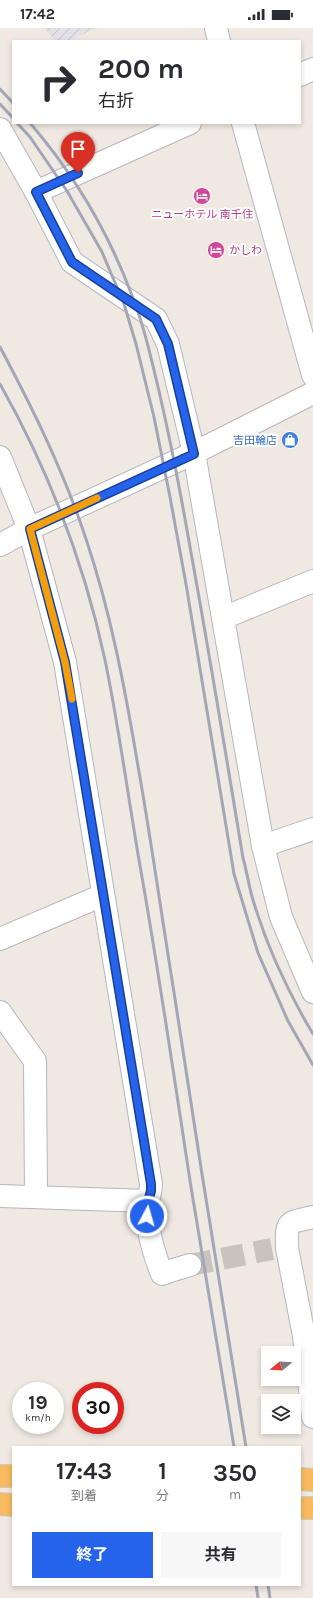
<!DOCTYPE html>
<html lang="ja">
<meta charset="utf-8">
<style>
body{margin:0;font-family:Karla,"Noto Sans JP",sans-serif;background:#f7f7f7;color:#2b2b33;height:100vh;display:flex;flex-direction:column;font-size:15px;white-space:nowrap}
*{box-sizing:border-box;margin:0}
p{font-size:13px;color:#7c7c81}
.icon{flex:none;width:22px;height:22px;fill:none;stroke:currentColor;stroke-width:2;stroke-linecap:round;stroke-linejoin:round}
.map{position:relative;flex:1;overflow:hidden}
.details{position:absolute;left:12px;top:1418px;width:289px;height:140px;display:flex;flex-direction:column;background:#fff;border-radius:0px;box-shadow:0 2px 6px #0003}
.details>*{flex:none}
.hud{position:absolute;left:12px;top:12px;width:289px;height:84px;border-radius:0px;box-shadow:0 2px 6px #0003;background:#fff;color:#2b2b33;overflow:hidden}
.needle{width:26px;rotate:252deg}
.tools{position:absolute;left:261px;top:1318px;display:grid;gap:8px}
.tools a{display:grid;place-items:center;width:40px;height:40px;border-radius:0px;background:#fff;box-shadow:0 2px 6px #0003;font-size:20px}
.speed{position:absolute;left:12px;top:1354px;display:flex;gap:8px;font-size:20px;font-weight:700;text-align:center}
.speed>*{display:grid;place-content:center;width:52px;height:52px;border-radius:50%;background:#fff;box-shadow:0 2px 6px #0003;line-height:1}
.speed small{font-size:10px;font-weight:400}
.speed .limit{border:6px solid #d22;background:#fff;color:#111}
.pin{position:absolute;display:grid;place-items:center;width:34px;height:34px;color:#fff;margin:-41px -17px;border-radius:50% 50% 50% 0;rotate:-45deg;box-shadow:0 0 4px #0007}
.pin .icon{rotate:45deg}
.me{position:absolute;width:44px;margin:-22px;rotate:6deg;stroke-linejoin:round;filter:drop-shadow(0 0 3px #0008)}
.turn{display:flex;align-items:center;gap:14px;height:84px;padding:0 20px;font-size:18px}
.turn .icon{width:52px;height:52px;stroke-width:2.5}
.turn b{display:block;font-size:28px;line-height:34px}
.eta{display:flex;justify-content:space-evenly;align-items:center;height:68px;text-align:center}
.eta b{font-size:24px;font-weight:700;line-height:28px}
.button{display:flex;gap:8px;margin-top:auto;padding:8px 20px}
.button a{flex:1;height:46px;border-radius:0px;background:#2563eb;color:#fff;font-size:16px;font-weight:700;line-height:46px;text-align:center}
.button a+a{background:#f7f7f7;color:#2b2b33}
.status{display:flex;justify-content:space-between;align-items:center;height:28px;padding:0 20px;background:#fff;direction:ltr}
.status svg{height:11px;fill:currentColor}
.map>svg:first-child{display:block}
.industrial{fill:url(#industrial-furrows)}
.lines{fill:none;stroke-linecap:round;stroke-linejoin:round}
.minor-tunnel{stroke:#c8c4bd;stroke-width:22;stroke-dasharray:22 11;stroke-linecap:butt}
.minor-casing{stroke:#b4b7c1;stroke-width:24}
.tertiary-casing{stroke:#b4b7c1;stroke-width:24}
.trunk-casing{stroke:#c9c9c9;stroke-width:24}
.minor{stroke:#fff;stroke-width:22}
.tertiary{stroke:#fff;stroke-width:22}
.trunk{stroke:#f8ba60;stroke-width:22}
.rail{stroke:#a3a6b8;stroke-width:3}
.route-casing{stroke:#184099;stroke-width:10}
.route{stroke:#2563eb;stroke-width:7}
.slow{stroke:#f59e0b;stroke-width:7}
.labels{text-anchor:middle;stroke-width:4;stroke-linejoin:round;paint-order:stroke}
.hotel-label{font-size:11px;fill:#b23c85;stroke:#fff}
.shop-label{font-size:11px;fill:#366cbe;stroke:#fff;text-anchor:end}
</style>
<div class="status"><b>17:42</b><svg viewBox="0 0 49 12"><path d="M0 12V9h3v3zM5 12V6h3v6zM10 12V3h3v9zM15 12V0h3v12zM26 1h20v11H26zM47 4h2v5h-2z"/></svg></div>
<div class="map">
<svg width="313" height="1570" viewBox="0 0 313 1570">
<defs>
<pattern id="industrial-furrows" width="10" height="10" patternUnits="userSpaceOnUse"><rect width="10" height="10" fill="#e3e1e8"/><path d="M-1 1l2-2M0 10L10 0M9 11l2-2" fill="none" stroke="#c3c1c7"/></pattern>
</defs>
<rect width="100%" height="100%" fill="#efe9e1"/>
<!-- industrial -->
<polygon class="industrial" points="45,0 97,0 68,13 55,13"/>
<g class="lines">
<!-- minor-tunnel -->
<polyline class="minor-tunnel" points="190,1237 272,1221"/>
<!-- minor casing -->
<g class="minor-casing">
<g id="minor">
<polyline points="300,47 313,41"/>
<polyline points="0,101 36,164 72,234 156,291 168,316 194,425 263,818 281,889 313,964"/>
<polyline points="36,164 190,95"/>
<path d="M0,429l29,72 36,133 86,522c0,9 -4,17 -4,25 0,23 7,45 15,65l8,-3 20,-6"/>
<polyline points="0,517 29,501 194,425 313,365"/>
<polyline points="223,590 313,553"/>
<polyline points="263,818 313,801"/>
<polyline points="0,911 103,867"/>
<polyline points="0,984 35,1033 36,1169"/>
<polyline points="0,1168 148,1173"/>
<path d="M313,1189c-25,6 -27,2 -26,31l17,88 9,81"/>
</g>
</g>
<!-- tertiary casing -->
<g class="tertiary-casing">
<g id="tertiary">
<polyline points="216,0 219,13"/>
<polyline points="243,95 313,347"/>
</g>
</g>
<!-- trunk casing -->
<g class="trunk-casing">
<g id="trunk">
<polyline points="0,1448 13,1448"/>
<polyline points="300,1451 313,1452"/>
<polyline points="0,1476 13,1477"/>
<polyline points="300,1480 313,1480"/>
</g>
</g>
<!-- minor -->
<use href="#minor" class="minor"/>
<!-- tertiary -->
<use href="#tertiary" class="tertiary"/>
<!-- trunk -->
<use href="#trunk" class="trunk"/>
<!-- rail -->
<g class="rail">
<polyline points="0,61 13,75"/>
<polyline points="0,76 13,90"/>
<polyline points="17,95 30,109 67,163 102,224 124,276 136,316 154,389 170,469 186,556 234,846 258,925 288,993 313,1037"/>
<path d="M30,95c43,50 78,109 101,170 13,32 20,65 28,98 12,52 22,104 31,156 19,104 36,208 53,311 4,14 6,29 10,42 14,47 35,92 60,134"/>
<path d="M0,319c33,62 64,125 86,192 25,74 39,150 52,227 13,73 23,146 35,220 23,154 48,307 73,461"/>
<path d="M0,356c49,87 84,178 105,276 15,72 24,145 37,217 18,103 33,206 49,310 14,86 29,173 43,260"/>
<polyline points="256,1557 258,1570"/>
<polyline points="268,1557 270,1570"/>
</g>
</g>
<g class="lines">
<!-- route casing -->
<g class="route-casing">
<polyline id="route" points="78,145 36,164 72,234 156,291 168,316 194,426 30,501 65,634 151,1156 151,1163 148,1173 147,1188"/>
</g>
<!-- route -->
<use href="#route" class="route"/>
<!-- slow -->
<polyline class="slow" points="72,671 65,634 30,501 97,470"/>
</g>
<!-- icons -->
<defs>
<g id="hotel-disc" transform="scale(0.9)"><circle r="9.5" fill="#d1479c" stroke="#fff"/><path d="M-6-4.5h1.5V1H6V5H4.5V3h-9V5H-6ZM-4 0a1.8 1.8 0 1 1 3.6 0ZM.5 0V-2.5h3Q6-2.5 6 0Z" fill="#fff"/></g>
<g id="shop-disc" transform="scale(0.9)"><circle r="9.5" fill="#3f7fe0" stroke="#fff"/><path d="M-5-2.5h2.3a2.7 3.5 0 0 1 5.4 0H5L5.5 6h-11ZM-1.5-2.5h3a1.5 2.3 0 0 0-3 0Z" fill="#fff"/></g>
</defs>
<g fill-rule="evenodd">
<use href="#hotel-disc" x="202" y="168"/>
<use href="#hotel-disc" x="216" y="222"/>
<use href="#shop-disc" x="290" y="412"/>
</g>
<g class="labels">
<!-- hotel labels -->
<g class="hotel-label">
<text x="202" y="190">ニューホテル 南千住</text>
<text x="229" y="226" text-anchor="start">かしわ</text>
</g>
<!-- shop labels -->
<g class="shop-label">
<text x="277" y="416">吉田輪店</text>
</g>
</g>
</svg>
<div class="tools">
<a><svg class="needle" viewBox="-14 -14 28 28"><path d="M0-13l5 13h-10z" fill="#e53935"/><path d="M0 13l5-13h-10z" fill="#7c7c81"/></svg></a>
<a><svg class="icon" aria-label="layers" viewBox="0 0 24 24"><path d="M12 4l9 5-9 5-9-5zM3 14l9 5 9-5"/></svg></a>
</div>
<div class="speed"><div>19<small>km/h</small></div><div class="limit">30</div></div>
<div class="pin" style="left:78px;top:145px;background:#d93025"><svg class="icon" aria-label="arrive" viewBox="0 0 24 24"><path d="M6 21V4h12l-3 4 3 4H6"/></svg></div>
<svg class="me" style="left:147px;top:1188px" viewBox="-20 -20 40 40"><circle r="17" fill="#2563eb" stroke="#fff" stroke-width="3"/><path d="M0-11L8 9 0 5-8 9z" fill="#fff"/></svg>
<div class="hud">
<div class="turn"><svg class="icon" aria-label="right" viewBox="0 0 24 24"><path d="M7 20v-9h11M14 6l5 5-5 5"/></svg><div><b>200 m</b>右折</div></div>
</div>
<section class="details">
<div class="eta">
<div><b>17:43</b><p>到着</p></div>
<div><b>1</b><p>分</p></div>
<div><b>350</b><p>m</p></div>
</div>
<div class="button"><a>終了</a><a>共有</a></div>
</section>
</div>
